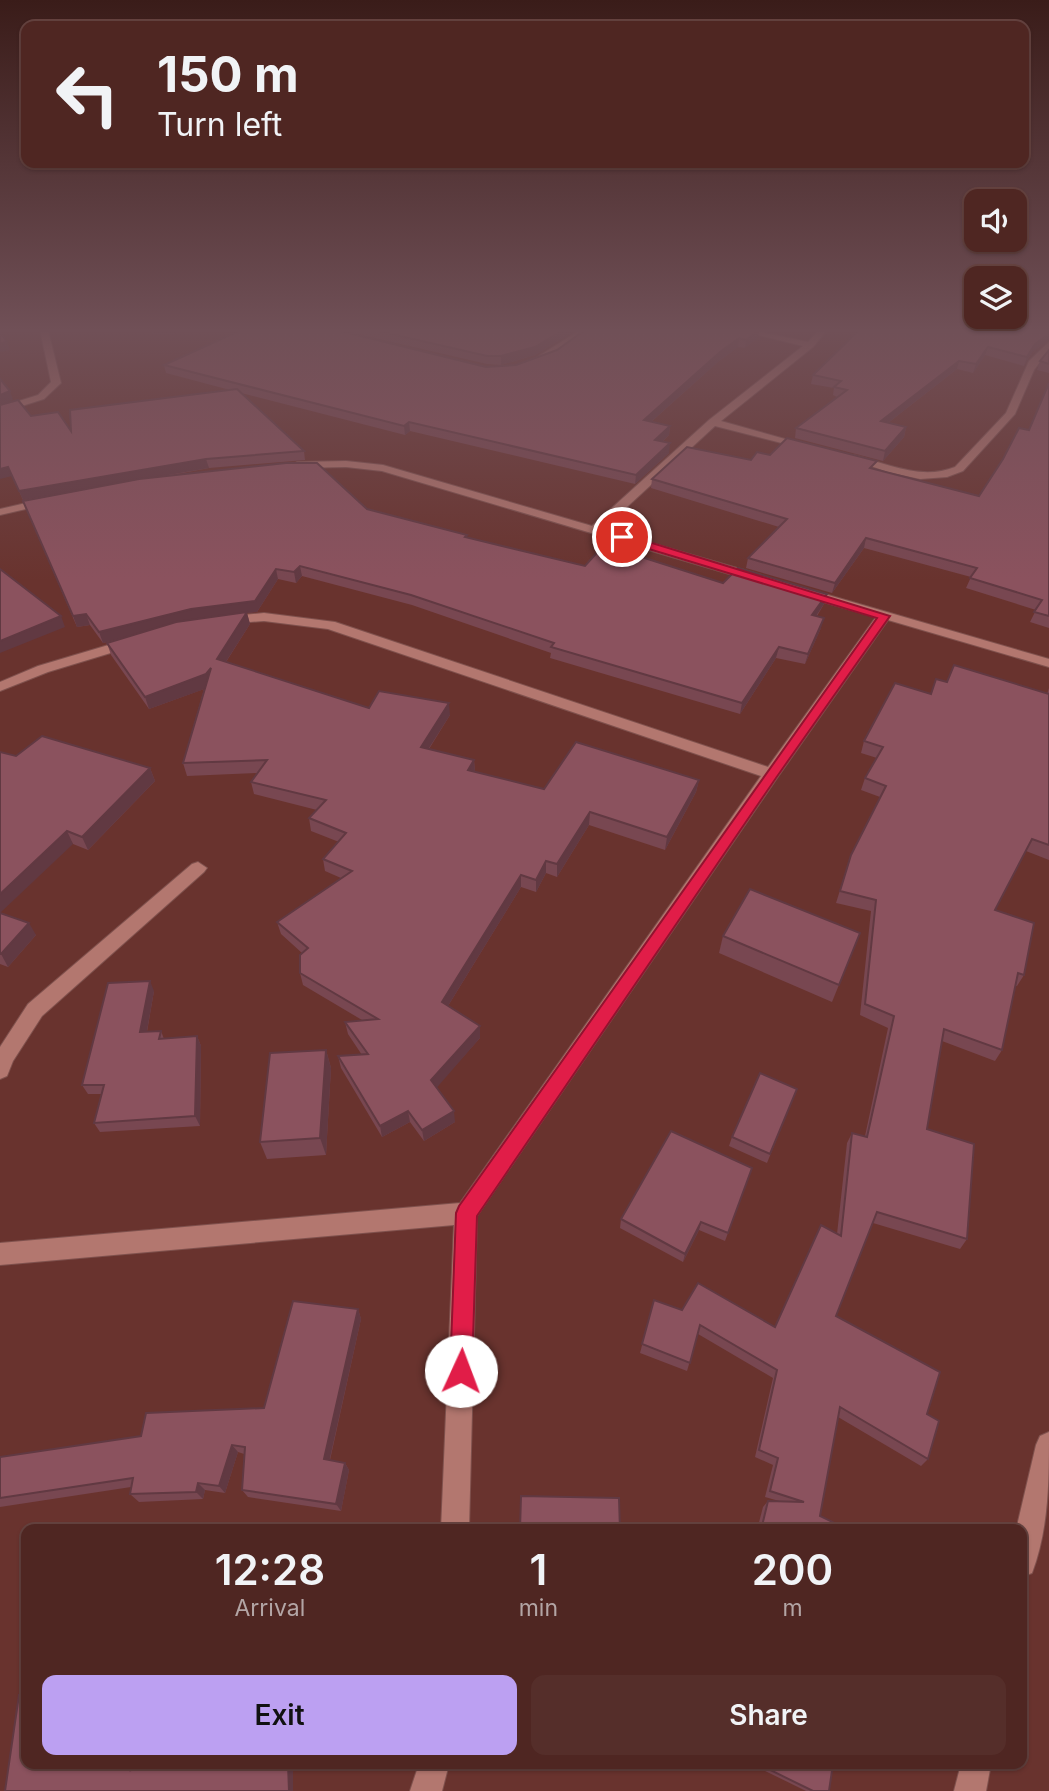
<!DOCTYPE html>
<style>
body{margin:0;font-family:Inter,sans-serif;background:#552e2a;color:#f1f3f6;height:100vh;display:flex;flex-direction:column;font-size:26px;white-space:nowrap}
*{box-sizing:border-box;margin:0}
p{font-size:23px;color:#b3a5a5}
.icon{flex:none;width:38px;height:38px;fill:none;stroke:currentColor;stroke-width:2;stroke-linecap:round;stroke-linejoin:round}
.map{position:relative;flex:1;overflow:hidden}
.side{position:absolute;left:21px;top:1524px;width:1006px;height:245px;display:flex;flex-direction:column;background:#4f2622;border-radius:14px;box-shadow:0 2px 5px #0004,0 0 0 2px #664340}
.side>*{flex:none}
.top-card{position:absolute;left:21px;top:21px;width:1008px;height:147px;border-radius:14px;box-shadow:0 2px 5px #0004,0 0 0 2px #664340;background:#4f2622;color:#f1f3f6;overflow:hidden}
.controls{position:absolute;left:964px;top:189px;display:grid;gap:14px}
.controls a{display:grid;place-items:center;width:63px;height:63px;border-radius:14px;background:#4f2622;box-shadow:0 2px 5px #0004,0 0 0 2px #664340;font-size:35px}
.pin{position:absolute;display:grid;place-items:center;width:60px;height:60px;color:#fff;margin:-30px;border:4px solid #fff;border-radius:50%;box-shadow:0 2px 7px #0007}
.me{position:absolute;width:77px;margin:-38px;rotate:2deg;stroke-linejoin:round;filter:drop-shadow(0 0 5px #0008)}
.turn{display:flex;align-items:center;gap:24px;height:147px;padding:0 21px;font-size:32px}
.turn .icon{width:91px;height:91px;stroke-width:2.5}
.turn b{display:block;font-size:49px;line-height:60px}
.eta{display:flex;justify-content:space-evenly;align-items:center;height:119px;text-align:center}
.eta b{font-size:42px;font-weight:600;line-height:49px}
.action{display:flex;gap:14px;margin-top:auto;padding:14px 21px}
.action a{flex:1;height:80px;border-radius:14px;background:#bca0f2;color:#111;font-size:28px;font-weight:600;line-height:80px;text-align:center}
.action a+a{background:#552e2a;color:#f1f3f6}
.map>svg:first-child{display:block}
.lines{fill:none;stroke-linecap:round;stroke-linejoin:round}
.minor-casing{stroke:#7f514d;stroke-width:2}
.minor{fill:#b3776f;fill-rule:evenodd}
.wall{fill:#784751}
.shaded-wall{fill:#613942}
.building{fill:#8b525e;stroke:#613942;stroke-width:2}
.route{fill:#e11d48;stroke:#92132f;stroke-width:2}
</style>
<div class="map">
<svg width="1049" height="1791" viewBox="0 0 1049 1791">
<rect width="100%" height="100%" fill="#69332e"/>
<g class="lines">
<!-- minor casing -->
<g class="minor-casing">
<g id="minor">
<polygon points="40,330 48,330 61,383 44,399 0,413 0,407 38,395 51,382"/>
<polygon points="580,330 589,330 534,367 528,367 528,363"/>
<polygon points="738,330 752,330 808,342 819,330 827,330 813,347 721,421 810,446 805,449 715,426 603,529 761,575 761,581 753,581 382,471 346,467 297,468 292,465 297,462 346,461 383,465 592,526 709,420 803,346"/>
<path d="M1049,342v8l-15,20 -19,44 -52,57 -16,6 -27,2 -32,-7 -40,-14 5,-3c33,8 68,26 102,12l51,-54 23,-52z"/>
<polygon points="48,498 54,501 52,503 0,515 0,509"/>
<polygon points="804,588 1049,659 1049,667 888,620 777,778 477,1216 469,1530 441,1530 454,1225 0,1265 0,1243 460,1203 761,776 328,629 264,621 224,624 219,623 219,617 264,613 335,622 768,767 876,617 799,595 798,592"/>
<polygon points="132,638 139,642 137,645 48,672 0,691 0,682 38,666"/>
<polygon points="198,862 207,868 204,872 42,1016 13,1061 7,1076 0,1079 0,1047 28,1004 192,864"/>
<path d="M1049,1432c0,48 0,96 -17,141l-10,4v-47h-6l20,-85 4,-9z"/>
<polygon points="419,1764 449,1764 442,1791 410,1791"/>
<polygon points="961,1764 991,1764 986,1791 954,1791"/>
</g>
</g>
<!-- minor -->
<use href="#minor" class="minor"/>
</g>
<!-- wall -->
<g class="wall">
<polygon points="145,330 206,330 155,335"/>
<polygon points="340,330 576,330 535,355 501,365 487,364"/>
<polygon points="585,330 767,330 759,330 758,338 745,348 738,347 719,361 651,422 670,426 669,435 662,442 669,453 635,484 410,431 405,435 241,393 304,451 305,460 209,468 167,476 367,509 467,538 585,566 723,583 824,604 817,616 821,628 805,664 776,658 740,714 550,658 551,653 412,605 302,576 296,583 278,579 257,612 247,613 250,624 226,662 369,708 450,715 429,749 474,760 475,772 544,789 699,780 696,792 665,850 589,825 557,877 546,873 536,892 521,887 448,1006 480,1026 480,1038 436,1087 455,1122 424,1141 410,1122 382,1137 341,1068 338,1056 362,1055 348,1034 345,1022 362,1020 303,985 300,973 302,953 281,934 277,922 341,878 325,871 323,859 339,842 311,831 309,818 317,810 254,794 251,782 257,773 187,776 183,763 204,689 149,709 111,655 107,643 130,636 103,643 90,625 77,627 27,511 53,495 23,500 12,476 31,416 71,431 230,390 166,373 164,365 486,367 516,365 557,350"/>
<polygon points="1049,330 1049,340 1032,352 1024,366 985,355 973,373 957,369 888,423 906,427 904,437 883,461 795,438 796,428 837,397 833,395 834,388 811,384 813,375"/>
<polygon points="1049,350 1049,373 1037,370 1040,361"/>
<polygon points="1049,383 1049,628 1030,622 1036,610 966,588 971,577 864,548 832,593 746,568 748,558 779,527 651,488 652,479 751,460 770,455 875,469 979,496 1029,430"/>
<polygon points="947,682 1047,694 1049,688 1049,860 1026,851 995,910 1024,975 1017,986 1015,986 1002,1050 995,1061 942,1041 927,1129 967,1239 960,1249 873,1223 836,1316 927,1414 928,1459 921,1466 838,1417 820,1516 849,1530 757,1530 763,1507 768,1501 779,1501 765,1497 773,1465 755,1457 773,1378 698,1334 687,1371 640,1353 654,1300 682,1310 775,1327 837,1234 847,1143 852,1133 865,1136 888,1028 860,1015 871,911 836,903 851,855 880,797 861,790 865,778 877,758 861,753 864,741"/>
<polygon points="16,756 150,768 155,781 88,850 73,844"/>
<polygon points="0,913 36,935 8,967 0,964"/>
<polygon points="860,933 832,1002 719,953 723,936"/>
<polygon points="154,991 147,1032 161,1031 164,1039 197,1036 201,1046 200,1126 100,1132 94,1123 101,1094 88,1094 82,1085"/>
<polygon points="326,1050 331,1068 326,1155 267,1159 260,1142"/>
<polygon points="797,1089 767,1163 729,1146 732,1137"/>
<polygon points="752,1168 725,1241 699,1230 683,1262 620,1228 621,1219"/>
<polygon points="358,1309 361,1319 330,1460 345,1463 349,1470 341,1511 248,1497 242,1490 244,1454 238,1452 225,1493 205,1490 203,1499 139,1502 130,1494 131,1487 0,1507 0,1457 141,1436 264,1408"/>
<polygon points="751,1764 833,1764 829,1791 806,1791"/>
</g>
<!-- shaded-wall -->
<g class="shaded-wall">
<polygon points="153,330 206,330 155,335"/>
<polygon points="563,330 576,330 535,355 501,365 501,356"/>
<polygon points="759,330 758,338 745,348 746,340"/>
<polygon points="1049,334 1049,340 1032,352 1024,366 1027,357 1035,344"/>
<polygon points="739,338 738,347 719,361 643,429 644,420 720,352"/>
<polygon points="7,342 10,350 0,352 0,343"/>
<polygon points="988,347 985,355 973,373 976,364"/>
<polygon points="959,361 957,369 879,430 881,421"/>
<polygon points="10,391 13,400 0,405 0,395"/>
<polygon points="409,422 410,431 405,435 404,426"/>
<polygon points="670,426 669,435 654,449 655,440"/>
<polygon points="906,427 904,437 883,461 885,451"/>
<polygon points="670,443 669,453 635,484 636,475"/>
<polygon points="206,459 209,468 23,500 19,491"/>
<polygon points="8,467 12,476 0,479 0,469"/>
<polygon points="866,538 864,548 832,593 835,583"/>
<polygon points="300,566 302,576 296,583 294,572"/>
<polygon points="276,569 278,579 257,612 247,613 250,624 220,671 194,619 103,643 99,632"/>
<polygon points="827,594 824,604 810,625 812,615"/>
<polygon points="86,614 90,625 77,627 73,616"/>
<polygon points="61,616 65,627 0,653 0,641"/>
<polygon points="824,618 821,628 805,664 808,654"/>
<polygon points="779,647 776,658 740,714 742,703"/>
<polygon points="211,668 210,687 149,709 145,697"/>
<polygon points="449,703 450,715 422,759 421,747"/>
<polygon points="474,760 475,772 468,770"/>
<polygon points="150,768 155,781 88,850 82,837"/>
<polygon points="699,780 696,792 665,850 667,837"/>
<polygon points="590,812 589,825 557,877 557,864"/>
<polygon points="67,831 73,844 0,913 0,894"/>
<polygon points="546,861 546,873 536,892 536,880"/>
<polygon points="521,875 521,887 443,1014 442,1002"/>
<polygon points="29,923 36,935 8,967 1,954"/>
<polygon points="150,981 154,991 145,1042 140,1032"/>
<polygon points="480,1026 480,1038 433,1092 431,1080"/>
<polygon points="197,1036 201,1046 200,1126 195,1116"/>
<polygon points="326,1050 331,1068 326,1155 320,1138"/>
<polygon points="408,1111 410,1122 382,1137 380,1126"/>
<polygon points="454,1111 455,1122 424,1141 422,1130"/>
<polygon points="701,1222 699,1230 683,1262 685,1254"/>
<polygon points="358,1309 361,1319 328,1467 324,1459"/>
<polygon points="232,1445 238,1452 225,1493 219,1486"/>
<polygon points="345,1463 349,1470 341,1511 336,1504"/>
<polygon points="198,1483 205,1490 203,1499 196,1492"/>
<polygon points="133,1764 141,1764 139,1771 131,1770"/>
<polygon points="288,1764 293,1764 293,1791 289,1791"/>
</g>
<!-- building -->
<g class="building">
<polygon points="241,330 336,330 486,367 516,365 557,350 585,330 759,330 746,340 739,338 720,352 644,420 670,426 655,440 670,443 636,475 409,422 404,426 164,365"/>
<polygon points="374,330 563,330 535,347 501,356 487,356"/>
<polygon points="859,330 1049,330 1049,334 1035,344 1027,357 988,347 976,364 959,361 881,421 906,427 885,451 796,428 847,390 834,387 841,381 813,375"/>
<polygon points="0,332 7,342 0,343"/>
<polygon points="1049,350 1049,364 1040,361"/>
<polygon points="0,379 10,391 0,395"/>
<polygon points="1049,383 1049,616 1034,612 1042,600 970,578 977,568 866,538 835,583 748,558 787,519 652,479 687,447 751,460 757,452 770,455 787,438 877,461 870,468 979,496 1003,459 1019,428 1029,430"/>
<polygon points="237,389 304,451 206,459 19,491 8,467 0,469 0,405 18,400 31,416 58,412 71,431 70,410"/>
<polygon points="286,463 317,463 367,509 467,535 465,537 585,566 604,545 723,583 738,568 827,594 812,615 824,618 808,654 779,647 742,703 551,647 554,643 411,595 300,566 294,572 276,569 255,601 191,609 99,632 86,614 73,616 23,501 139,479"/>
<polygon points="0,569 61,616 0,641"/>
<polygon points="247,612 217,659 369,708 379,691 449,703 421,747 474,760 468,770 544,789 576,742 699,780 667,837 590,812 557,864 546,861 536,880 521,875 442,1002 480,1026 431,1080 454,1111 422,1130 408,1111 380,1126 338,1056 368,1054 345,1022 378,1019 300,973 300,955 308,948 277,922 352,871 323,859 346,833 309,818 326,800 251,782 267,760 183,763 211,668 206,674 145,697 107,643 176,622"/>
<polygon points="954,665 1049,694 1049,845 1032,839 995,910 1034,923 1024,975 1018,973 1002,1050 944,1029 927,1129 974,1144 967,1239 877,1212 836,1316 940,1372 927,1414 939,1421 928,1459 840,1407 820,1516 849,1530 761,1530 768,1501 804,1502 770,1491 778,1458 759,1450 777,1370 700,1325 690,1363 642,1344 654,1300 682,1310 698,1283 775,1327 821,1225 841,1236 852,1133 867,1137 894,1016 865,1004 876,900 840,891 851,855 886,786 865,778 883,747 864,741 895,683 931,694 936,679 947,682"/>
<polygon points="42,736 150,768 82,837 67,831 0,894 0,752 16,756"/>
<polygon points="750,889 860,933 839,985 723,936"/>
<polygon points="0,913 29,923 1,954 0,954"/>
<polygon points="150,981 140,1032 161,1031 159,1039 197,1036 195,1116 94,1123 104,1085 82,1085 108,983"/>
<polygon points="326,1050 320,1138 260,1142 270,1053"/>
<polygon points="760,1073 797,1089 770,1154 732,1137"/>
<polygon points="671,1131 752,1168 728,1233 701,1222 685,1254 621,1219"/>
<polygon points="293,1301 358,1309 324,1459 345,1463 336,1504 242,1490 245,1447 232,1445 219,1486 198,1483 196,1492 130,1494 133,1478 0,1498 0,1457 141,1436 146,1413 264,1408"/>
<polygon points="521,1496 619,1498 620,1530 520,1530"/>
<polygon points="701,1524 717,1530 700,1530"/>
<polygon points="26,1694 26,1764 133,1764 131,1770 157,1764 288,1764 289,1791 5,1791 19,1695"/>
<polygon points="758,1764 833,1764 829,1791 813,1791"/>
</g>
<!-- sky -->
<linearGradient id="sky" x2="0" y2="1"><stop stop-color="#3a1c19"/><stop offset="0.57" stop-color="#705057"/><stop offset="1" stop-color="#705057" stop-opacity="0"/></linearGradient>
<rect width="1049" height="580" fill="url(#sky)"/>
<!-- route -->
<polygon class="route" points="619,535 626,535 890,616 776,778 477,1216 472,1371 469,1379 461,1383 453,1379 450,1371 456,1213 459,1206 877,618 619,540"/>
</svg>
<div class="controls">
<a><svg class="icon" aria-label="sound" viewBox="0 0 24 24"><path d="M4 9h4l5-4v14l-5-4H4zM17 9q2 3 0 6"/></svg></a>
<a><svg class="icon" aria-label="layers" viewBox="0 0 24 24"><path d="M12 4l9 5-9 5-9-5zM3 14l9 5 9-5"/></svg></a>
</div>
<div class="pin" style="left:622px;top:537px;background:#d93025"><svg class="icon" aria-label="arrive" viewBox="0 0 24 24"><path d="M6 21V4h12l-3 4 3 4H6"/></svg></div>
<svg class="me" style="left:461px;top:1371px" viewBox="-20 -20 40 40"><circle r="19" fill="#fff"/><path d="M0-13L10 11 0 6-10 11z" fill="#e11d48"/></svg>
<div class="top-card">
<div class="turn"><svg class="icon" aria-label="left" viewBox="0 0 24 24"><path d="M17 20v-9H6M10 6l-5 5 5 5"/></svg><div><b>150 m</b>Turn left</div></div>
</div>
<section class="side">
<div class="eta">
<div><b>12:28</b><p>Arrival</p></div>
<div><b>1</b><p>min</p></div>
<div><b>200</b><p>m</p></div>
</div>
<div class="action"><a>Exit</a><a>Share</a></div>
</section>
</div>
